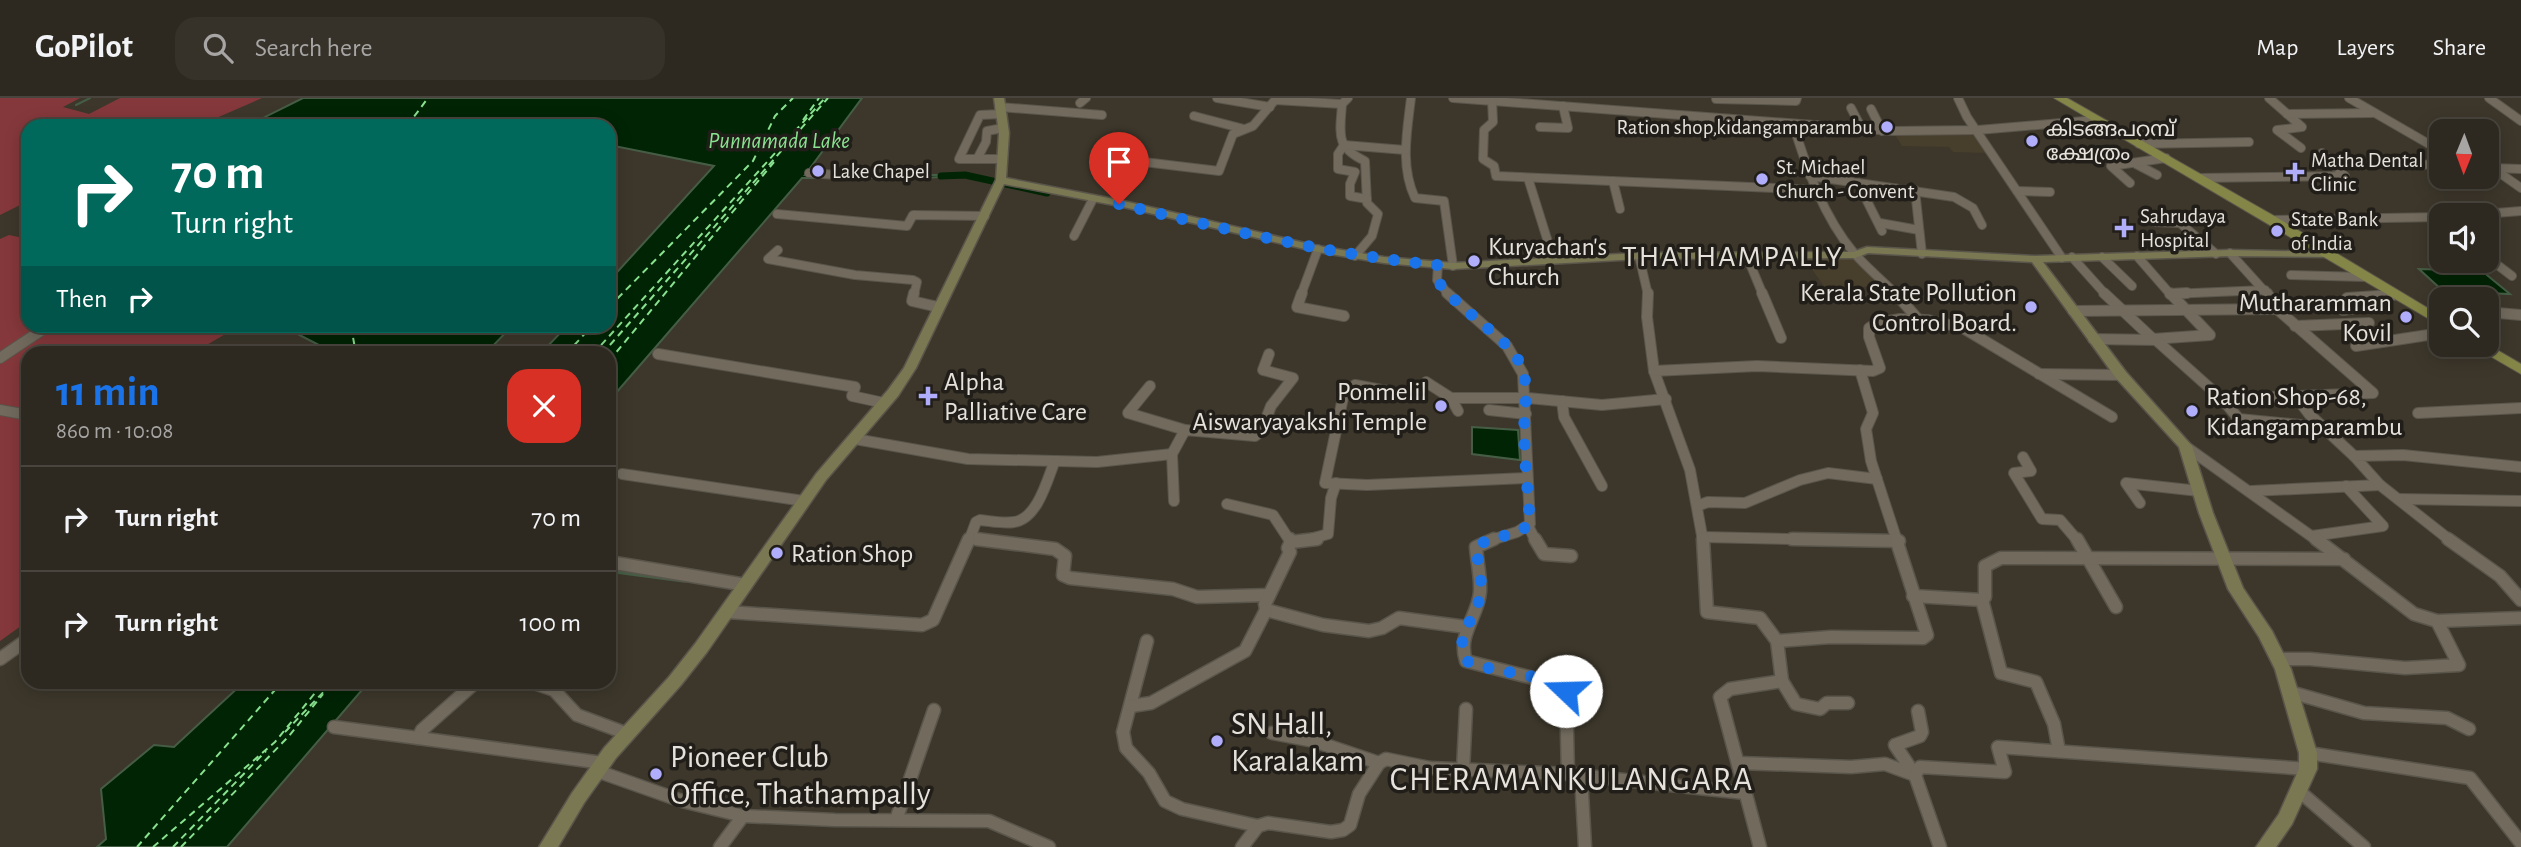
<!DOCTYPE html>
<meta charset="utf-8">
<style>
body{margin:0;font-family:"Alegreya Sans","Noto Sans Malayalam",sans-serif;background:#363129;color:#f1f3f6;height:100vh;display:flex;flex-direction:column;font-size:26px;white-space:nowrap}
*{box-sizing:border-box;margin:0}
p{font-size:23px;color:#a7a6a5}
.icon{flex:none;width:38px;height:38px;fill:none;stroke:currentColor;stroke-width:2;stroke-linecap:round;stroke-linejoin:round}
.map{position:relative;flex:1;overflow:hidden}
.details{position:absolute;left:21px;top:248px;width:595px;height:343px;display:flex;flex-direction:column;background:#2e2920;border-radius:21px;box-shadow:0 4px 18px #0003,0 0 0 2px #49453e}
.details>*{flex:none}
.hud{position:absolute;left:21px;top:21px;width:595px;height:214px;border-radius:21px;box-shadow:0 4px 18px #0003,0 0 0 2px #49453e;background:#00695c;color:#fff;overflow:hidden}
.needle{width:46px;rotate:181deg}
.buttons{position:absolute;left:2429px;top:21px;display:grid;gap:14px}
.buttons a{display:grid;place-items:center;width:70px;height:70px;border-radius:14px;background:#2e2920;box-shadow:0 4px 18px #0003,0 0 0 2px #49453e;font-size:35px}
.pin{position:absolute;display:grid;place-items:center;width:60px;height:60px;color:#fff;margin:-72px -30px;border-radius:50% 50% 50% 0;rotate:-45deg;box-shadow:0 0 7px #0007}
.pin .icon{rotate:45deg}
.me{position:absolute;width:77px;margin:-38px;rotate:291deg;stroke-linejoin:round;filter:drop-shadow(0 0 5px #0008)}
.turn{display:flex;align-items:center;gap:24px;height:147px;padding:0 35px;font-size:32px}
.turn .icon{width:91px;height:91px;stroke-width:2.5}
.turn b{display:block;font-size:49px;line-height:60px}
.then{display:flex;align-items:center;height:66px;padding:0 35px;background:#0003;gap:14px;font-size:26px}
.round{display:grid;place-items:center;flex:none;width:74px;height:74px;border-radius:21px;background:#363129}
.head{display:flex;align-items:center;justify-content:space-between;height:119px;padding:0 35px}
h1{font-size:42px;font-weight:600;line-height:52px;color:#1a73e8}
ul{padding:0;list-style:none}
li{display:flex;align-items:center;gap:21px;height:105px;padding:0 35px;border-top:2px solid #49453e}
li div{flex:1}
li b{display:block;font-size:26px}
li em{font-style:normal}
header{display:flex;align-items:center;gap:42px;box-sizing:border-box;height:98px;padding:0 35px;background:#2e2920;border-bottom:2px solid #49453e}
header strong{font-size:33px}
nav{display:flex;gap:38px;margin-inline-start:auto;font-size:24px}
.search{width:490px;height:63px;background:#363129;display:flex;align-items:center;gap:18px;box-sizing:border-box;padding:0 24px;border-radius:21px;color:#a7a6a5;font-size:26px}
.map>svg:first-child{display:block}
.built{fill:#473e2c}
.green{fill:#85383b}
.water{fill:#012405;stroke:#465d45;stroke-width:2}
.lines{fill:none;stroke-linecap:round;stroke-linejoin:round}
.stream-far1{stroke:#465d45;stroke-width:2}
.stream{stroke:#465d45;stroke-width:3.5}
.canal{stroke:#012405;stroke-width:7}
.ferry{stroke:#89e28f;stroke-width:2;stroke-dasharray:7 5;stroke-linecap:butt}
.minor-far2-casing{stroke:#5a554b;stroke-width:10}
.minor-far1-casing{stroke:#5a554b;stroke-width:12}
.minor-casing{stroke:#5a554b;stroke-width:15}
.secondary-casing{stroke:#5a554b;stroke-width:3}
.primary-casing{stroke:#5a554b;stroke-width:2}
.minor-far2{stroke:#716a5d;stroke-width:8}
.minor-far1{stroke:#716a5d;stroke-width:10}
.minor{stroke:#716a5d;stroke-width:12}
.secondary{fill:#7a7852;fill-rule:evenodd}
.primary{fill:#848647;fill-rule:evenodd}
.route{stroke:#1a73e8;stroke-width:12;stroke-dasharray:0 21.6}
.poi-dot{fill:#b0aefa;stroke:#211e19;stroke-width:2.5}
.labels{text-anchor:middle;stroke-width:7;stroke-linejoin:round;paint-order:stroke}
.far-poi-label{font-size:21px;fill:#e6e2db;stroke:#211e19;text-anchor:start}
.far-water-label{font-size:23px;font-style:italic;fill:#89e28f;stroke:#211e19}
.poi-label{font-size:26px;fill:#e6e2db;stroke:#211e19;text-anchor:start}
.quarter-label{font-size:30px;letter-spacing:2px;fill:#e6e2db;stroke:#211e19}
.near-poi-label{font-size:32px;fill:#e6e2db;stroke:#211e19;text-anchor:start}
.near-neighbourhood-label{font-size:33px;letter-spacing:2px;fill:#e6e2db;stroke:#211e19}
</style>
<header>
<strong>GoPilot</strong>
<div class="search"><svg class="icon" aria-label="search" viewBox="0 0 24 24"><circle cx="10" cy="10" r="6"/><path d="M15 15l6 6"/></svg>Search here</div>
<nav><a>Map</a><a>Layers</a><a>Share</a></nav>
</header>
<div class="map">
<svg width="2521" height="749" viewBox="0 0 2521 749">
<rect width="100%" height="100%" fill="#3d372b"/>
<!-- built -->
<g class="built">
<polygon points="1894,35 1974,36 1988,55 1953,54 1949,49 1902,48"/>
<polygon points="1804,160 1856,161 1879,188 1826,191"/>
</g>
<!-- green -->
<g class="green">
<polygon points="0,0 80,0 63,9 89,16 120,0 262,0 198,28 28,28 28,103 0,117"/>
<polygon points="9,137 28,141 28,228 239,228 193,255 28,256 28,523 0,543 0,141"/>
</g>
<!-- water -->
<g class="water">
<polygon points="303,0 862,0 805,77 965,77 925,80 802,80 609,303 609,256 541,255 567,228 609,228 609,183 714,68 609,47 609,28 247,28"/>
<polygon points="2419,171 2482,173 2510,196 2443,193"/>
<polygon points="282,228 512,228 485,256 310,255 319,247"/>
<polygon points="1472,329 1518,332 1520,362 1472,356"/>
<polygon points="243,585 368,585 227,749 97,749 106,741 101,691 154,647 174,649"/>
</g>
<g class="lines">
<!-- stream-far1 -->
<polyline class="stream-far1" points="76,7 90,0"/>
<!-- stream -->
<polyline class="stream" points="609,473 685,483"/>
<!-- canal -->
<polyline class="canal" points="941,78 965,77 1047,95"/>
<!-- ferry -->
<g class="ferry">
<polyline points="803,22 819,0"/>
<polyline points="407,28 428,0"/>
<polyline points="783,51 792,38"/>
<polyline points="609,209 753,63 775,18 793,0"/>
<polyline points="351,228 356,256"/>
<polyline points="566,256 592,228"/>
<polyline points="593,256 825,0"/>
<polyline points="602,256 828,0"/>
<polyline points="609,263 774,64"/>
<polyline points="285,634 333,584"/>
<polyline points="137,749 282,584"/>
<polyline points="153,749 275,644 324,584"/>
<polyline points="173,749 266,653"/>
<polyline points="181,749 289,638 323,596"/>
</g>
<!-- minor-far2 casing -->
<g class="minor-far2-casing">
<g id="minor-far2">
<polyline points="1217,0 1270,9"/>
<path d="M1348,0l-6,6c-2,30 -7,43 23,57l2,42 11,11 -6,22 -17,20"/>
<path d="M1411,0c-4,34 -11,68 4,100l29,3 9,65"/>
<polyline points="1453,0 1893,33 1978,32 2096,22"/>
<polyline points="1958,0 1967,19 2062,160"/>
<polyline points="2269,0 2302,29 2277,32 2301,50"/>
<polyline points="2349,0 2441,53"/>
<polyline points="2489,0 2521,23"/>
<polyline points="1716,1 1796,3 1797,0"/>
<polyline points="1492,2 1493,24 1484,32 1483,61 1494,68 1496,78 1818,92"/>
<polyline points="1080,5 1086,0"/>
<polyline points="999,9 1102,17"/>
<polyline points="1851,10 1862,31"/>
<polyline points="1871,11 1882,33"/>
<polyline points="1001,16 980,17 959,61 1002,61"/>
<polyline points="2287,16 2372,15"/>
<polyline points="1194,18 1244,31"/>
<path d="M1793,26c14,45 30,92 61,129 13,15 29,28 43,42"/>
<polyline points="1540,29 1568,30 1563,8"/>
<polyline points="2139,46 2249,44"/>
<polyline points="1131,57 1144,64 1219,73 1233,36 1253,28 1275,2 1342,6"/>
<polyline points="977,61 986,44 987,33 1003,30"/>
<polyline points="2134,65 2157,77"/>
<polyline points="2403,66 2441,67"/>
<polyline points="2487,70 2494,71 2521,90"/>
<polyline points="2492,70 2521,71"/>
<polyline points="809,75 837,77"/>
<polyline points="1810,78 1954,99 1973,110 1982,127"/>
<polyline points="1528,80 1548,144"/>
<polyline points="2199,80 2345,78 2322,55"/>
<polyline points="1613,83 1620,111"/>
<polyline points="1858,85 1882,133"/>
<polyline points="2130,85 2111,68 2166,60"/>
<polyline points="1915,92 1922,156"/>
<polyline points="2017,93 2050,94"/>
<polyline points="1367,101 1350,98 1350,86 1355,74 1338,71 1338,56 1344,47 1405,52"/>
<polyline points="777,116 907,128 913,117 985,118"/>
<polyline points="2471,117 2521,113"/>
<polyline points="2272,122 2441,119"/>
<polyline points="2154,124 2180,125 2216,156"/>
<polyline points="1880,125 1919,132"/>
<polyline points="1074,138 1093,101"/>
<polyline points="778,152 768,161 855,177 913,182 917,184 914,197"/>
<polyline points="2230,155 2268,197"/>
<polyline points="1746,156 1763,197"/>
<polyline points="1639,158 1648,197"/>
<polyline points="2137,158 2171,197"/>
<polyline points="2072,159 2106,197"/>
<polyline points="2102,159 2132,188"/>
<polyline points="2487,159 2512,178"/>
<polyline points="1438,167 1437,182 1449,197"/>
<polyline points="2291,177 2364,179"/>
<polyline points="2170,196 2265,192"/>
<polyline points="1301,197 1318,151"/>
</g>
</g>
<!-- minor-far1 casing -->
<g class="minor-far1-casing">
<g id="minor-far1">
<polyline points="914,195 912,203 938,209"/>
<polyline points="1302,195 1297,209 1344,218"/>
<polyline points="1447,195 1507,248 1523,276 1530,426 1517,434 1488,443"/>
<polyline points="1648,195 1647,219 1654,273 1690,372 1703,443"/>
<polyline points="1762,195 1781,240"/>
<polyline points="1895,195 1918,221"/>
<polyline points="2104,195 2153,241 2210,237 2170,195"/>
<polyline points="2170,196 2187,195"/>
<polyline points="2343,212 2356,210 2347,200 2393,197"/>
<polyline points="2073,213 2277,211"/>
<polyline points="2487,214 2521,217"/>
<polyline points="2295,228 2369,225"/>
<polyline points="2093,241 2156,242 2222,301 2373,295 2277,211 2267,195"/>
<polyline points="2356,248 2441,235"/>
<polyline points="658,256 855,289 852,298 884,305"/>
<polyline points="1269,256 1263,272 1293,280 1271,308 1266,321 1271,326"/>
<polyline points="0,260 48,228"/>
<polyline points="1860,272 1873,315 1866,331 1871,363 1897,443"/>
<polyline points="1654,273 1757,268 1873,273 1880,270 1869,239 1869,230 1877,225 1900,221 1928,222 1963,230 2112,319"/>
<polyline points="2039,276 2121,277"/>
<polyline points="1426,284 1451,300"/>
<polyline points="1150,288 1128,315 1185,332"/>
<polyline points="1392,294 1355,287 1344,295 1325,385 1367,387 1527,380"/>
<polyline points="2297,300 2309,316 2354,358"/>
<polyline points="2222,301 2239,321 2322,329"/>
<polyline points="1562,303 1564,319 1602,388"/>
<polyline points="0,312 28,317"/>
<polyline points="1489,312 1526,316"/>
<polyline points="1458,313 1451,300 1528,300 1602,307 1666,301"/>
<polyline points="2418,315 2521,310"/>
<polyline points="855,341 968,361 1097,364 1172,356"/>
<polyline points="2185,348 2318,443"/>
<polyline points="2023,359 2031,373 2014,375 2042,421 2060,422 2078,443"/>
<polyline points="622,376 804,403"/>
<polyline points="2251,393 2380,387"/>
<polyline points="2398,401 2521,403"/>
<polyline points="1174,403 1172,356 1185,332 1255,338 1271,326 1339,328"/>
<polyline points="2140,405 2126,385 2199,393"/>
<polyline points="1227,406 1273,417 1290,443"/>
<polyline points="1697,408 1708,404 1745,405 1800,382 1828,375 1877,381"/>
<polyline points="1528,428 1536,443"/>
<polyline points="2312,438 2383,428 2346,388"/>
<polyline points="1703,439 1878,443"/>
<polyline points="970,440 990,443"/>
<path d="M969,443l7,-19 4,-2c11,1 23,4 34,2 23,-3 33,-41 40,-59"/>
<polyline points="1303,443 1328,436 1331,400 1336,385"/>
<polyline points="2451,443 2380,387 2354,358 2403,357 2521,369"/>
</g>
</g>
<!-- minor casing -->
<g class="minor-casing">
<g id="minor">
<polyline points="976,441 1055,451 1065,458 1063,477 1070,480 1173,491 1197,499 1269,497"/>
<polyline points="1290,441 1291,444"/>
<polyline points="1317,441 1291,444 1288,450 1290,454 1265,506 1266,512 1323,527 1369,533 1382,530 1399,520 1466,529"/>
<path d="M1494,441l-18,8c1,15 5,30 4,45 -2,25 -23,42 -14,69l95,24 5,6 2,83 177,19"/>
<polyline points="1535,441 1544,456 1571,458"/>
<polyline points="1703,441 1707,514 1760,520 1777,543 1782,583 1730,591 1720,599 1760,749"/>
<polyline points="1792,441 1899,443"/>
<polyline points="2077,441 2116,509"/>
<polyline points="2316,441 2414,516 2437,523 2521,520"/>
<polyline points="2448,441 2500,478 2521,502"/>
<polyline points="609,464 746,487"/>
<polyline points="1913,498 1982,502 1985,499 1985,468 2001,460 2344,461"/>
<polyline points="1982,502 2001,575 2036,584 2054,626 2059,653"/>
<polyline points="728,514 922,527 933,522 969,441"/>
<polyline points="1147,543 1123,634 1126,650 1149,675 1165,703 1182,711 1258,728"/>
<polyline points="1777,543 1831,539 1923,540 1927,537 1896,441"/>
<polyline points="0,561 28,541"/>
<polyline points="2278,561 2310,561 2405,570 2459,567 2437,523"/>
<polyline points="1782,583 1796,606 1820,611 1827,605 1848,605"/>
<polyline points="476,584 422,632 418,640 603,665"/>
<polyline points="531,584 554,592 577,617 628,636"/>
<polyline points="2290,594 2364,615 2447,620 2469,631"/>
<polyline points="1131,608 1151,605 1245,553 1266,512"/>
<polyline points="334,629 418,640"/>
<polyline points="1272,635 1314,643 1379,665"/>
<polyline points="2308,655 2470,680 2521,745"/>
<polyline points="1740,665 1851,669 1885,666 1915,677"/>
<polyline points="1463,672 1466,611"/>
<polyline points="597,673 682,703 743,718 835,722 989,723 1049,749"/>
<polyline points="1915,677 1895,647 1920,638 1922,634 1918,613"/>
<polyline points="1581,678 1585,749"/>
<polyline points="2299,693 2364,749"/>
<polyline points="896,722 934,612"/>
<polyline points="720,749 743,718"/>
<polyline points="1242,749 1258,728 1268,725 1331,734 1343,732 1350,727 1359,696 1379,665 1386,661 1430,670 1568,676"/>
<polyline points="1940,749 1915,677 1920,669 2005,674 1998,649 2308,671"/>
</g>
</g>
<!-- secondary casing -->
<g class="secondary-casing">
<polygon id="secondary" points="994,0 1004,0 1009,35 1006,80 1119,102 1318,148 1384,159 1453,165 1639,155 1853,154 1867,149 2035,158 2230,152 2331,154 2333,156 2327,159 2230,158 2043,164 2126,274 2192,348 2213,415 2243,490 2272,533 2291,571 2317,655 2317,671 2292,726 2276,749 2256,749 2279,716 2299,671 2299,655 2275,571 2259,539 2228,491 2199,415 2179,349 2116,280 2032,164 1868,155 1855,160 1639,161 1453,171 1384,165 1318,154 1119,108 1004,86 916,270 898,298 826,382 707,554 681,587 616,660 584,705 558,749 539,749 572,695 604,650 669,579 695,546 816,376 888,292 904,270 996,82 999,35"/>
</g>
<!-- primary casing -->
<g class="primary-casing">
<g id="primary">
<polygon points="2054,0 2067,0 2276,119 2441,218 2441,228"/>
<polygon points="2487,246 2521,266 2521,276 2471,247"/>
</g>
</g>
<!-- minor-far2 -->
<use href="#minor-far2" class="minor-far2"/>
<!-- minor-far1 -->
<use href="#minor-far1" class="minor-far1"/>
<!-- minor -->
<use href="#minor" class="minor"/>
<!-- secondary -->
<use href="#secondary" class="secondary"/>
<!-- primary -->
<use href="#primary" class="primary"/>
</g>
<g class="lines">
<!-- route -->
<path class="route" d="M1119,106c106,25 211,51 319,61 0,5 -2,11 0,15 7,18 61,53 77,75 17,24 9,51 9,78 1,30 4,61 6,91 -16,14 -39,11 -54,23 2,16 7,34 4,50 -4,19 -34,54 -7,68l82,16 11,10"/>
</g>
<!-- markers -->
<g class="poi-dot">
<circle cx="1887" cy="29" r="7"/>
<circle cx="2032" cy="43" r="7"/>
<circle cx="818" cy="73" r="7"/>
<path d="M2291.5 63.5h7v7h7v7h-7v7h-7v-7h-7v-7h7z"/>
<circle cx="1762" cy="81" r="7"/>
<path d="M2120.5 119.5h7v7h7v7h-7v7h-7v-7h-7v-7h7z"/>
<circle cx="2277" cy="133" r="7"/>
<circle cx="1474" cy="163" r="7"/>
<circle cx="2031" cy="209" r="7"/>
<circle cx="2406" cy="219" r="7"/>
<path d="M924.5 287.5h7v7h7v7h-7v7h-7v-7h-7v-7h7z"/>
<circle cx="1441" cy="308" r="7"/>
<circle cx="2192" cy="313" r="7"/>
<circle cx="777" cy="455" r="7"/>
<circle cx="1217" cy="643" r="7"/>
<circle cx="656" cy="676" r="7"/>
</g>
<g class="labels">
<!-- far-poi labels -->
<g class="far-poi-label">
<text x="1873" y="36" text-anchor="end">Ration shop,kidangamparambu</text>
<text x="2046" y="38">കിടങ്ങപറമ്പ്<tspan x="2046" dy="24">ക്ഷേത്രം</tspan></text>
<text x="2311" y="69">Matha Dental<tspan x="2311" dy="24">Clinic</tspan></text>
<text x="1776" y="76">St. Michael<tspan x="1776" dy="24">Church - Convent</tspan></text>
<text x="832" y="80">Lake Chapel</text>
<text x="2140" y="125">Sahrudaya<tspan x="2140" dy="24">Hospital</tspan></text>
<text x="2291" y="128">State Bank<tspan x="2291" dy="24">of India</tspan></text>
</g>
<!-- far-water labels -->
<g class="far-water-label">
<text x="779" y="50">Punnamada Lake</text>
</g>
<!-- poi labels -->
<g class="poi-label">
<text x="1488" y="157">Kuryachan's<tspan x="1488" dy="30">Church</tspan></text>
<text x="2017" y="203" text-anchor="end">Kerala State Pollution<tspan x="2017" dy="30">Control Board.</tspan></text>
<text x="2392" y="213" text-anchor="end">Mutharamman<tspan x="2392" dy="30">Kovil</tspan></text>
<text x="944" y="292">Alpha<tspan x="944" dy="30">Palliative Care</tspan></text>
<text x="1427" y="302" text-anchor="end">Ponmelil<tspan x="1427" dy="30">Aiswaryayakshi Temple</tspan></text>
<text x="2206" y="307">Ration Shop-68,<tspan x="2206" dy="30">Kidangamparambu</tspan></text>
<text x="791" y="464">Ration Shop</text>
</g>
<!-- quarter labels -->
<g class="quarter-label">
<text x="1733" y="168">THATHAMPALLY</text>
</g>
<!-- near-poi labels -->
<g class="near-poi-label">
<text x="1231" y="636">SN Hall,<tspan x="1231" dy="37">Karalakam</tspan></text>
<text x="670" y="669">Pioneer Club<tspan x="670" dy="37">Office, Thathampally</tspan></text>
</g>
<!-- near-neighbourhood labels -->
<g class="near-neighbourhood-label">
<text x="1572" y="692">CHERAMANKULANGARA</text>
</g>
</g>
</svg>
<div class="buttons">
<a><svg class="needle" viewBox="-14 -14 28 28"><path d="M0-13l5 13h-10z" fill="#e53935"/><path d="M0 13l5-13h-10z" fill="#a7a6a5"/></svg></a>
<a><svg class="icon" aria-label="sound" viewBox="0 0 24 24"><path d="M4 9h4l5-4v14l-5-4H4zM17 9q2 3 0 6"/></svg></a>
<a><svg class="icon" aria-label="search" viewBox="0 0 24 24"><circle cx="10" cy="10" r="6"/><path d="M15 15l6 6"/></svg></a>
</div>
<div class="pin" style="left:1119px;top:106px;background:#d93025"><svg class="icon" aria-label="arrive" viewBox="0 0 24 24"><path d="M6 21V4h12l-3 4 3 4H6"/></svg></div>
<svg class="me" style="left:1566px;top:593px" viewBox="-20 -20 40 40"><circle r="19" fill="#fff"/><path d="M0-13L10 11 0 6-10 11z" fill="#1a73e8"/></svg>
<div class="hud">
<div class="turn"><svg class="icon" aria-label="right" viewBox="0 0 24 24"><path d="M7 20v-9h11M14 6l5 5-5 5"/></svg><div><b>70 m</b>Turn right</div></div>
<div class="then">Then<svg class="icon" aria-label="right" viewBox="0 0 24 24"><path d="M7 20v-9h11M14 6l5 5-5 5"/></svg></div>
</div>
<section class="details">
<div class="head"><div><h1>11 min</h1><p>860 m · 10:08</p></div><a class="round" style="background:#d93025;color:#fff"><svg class="icon" aria-label="close" viewBox="0 0 24 24"><path d="M6 6l12 12M18 6L6 18"/></svg></a></div>
<ul>
<li><svg class="icon" aria-label="right" viewBox="0 0 24 24"><path d="M7 20v-9h11M14 6l5 5-5 5"/></svg><div><b>Turn right</b></div><em>70 m</em></li>
<li><svg class="icon" aria-label="right" viewBox="0 0 24 24"><path d="M7 20v-9h11M14 6l5 5-5 5"/></svg><div><b>Turn right</b></div><em>100 m</em></li>
</ul>
</section>
</div>
